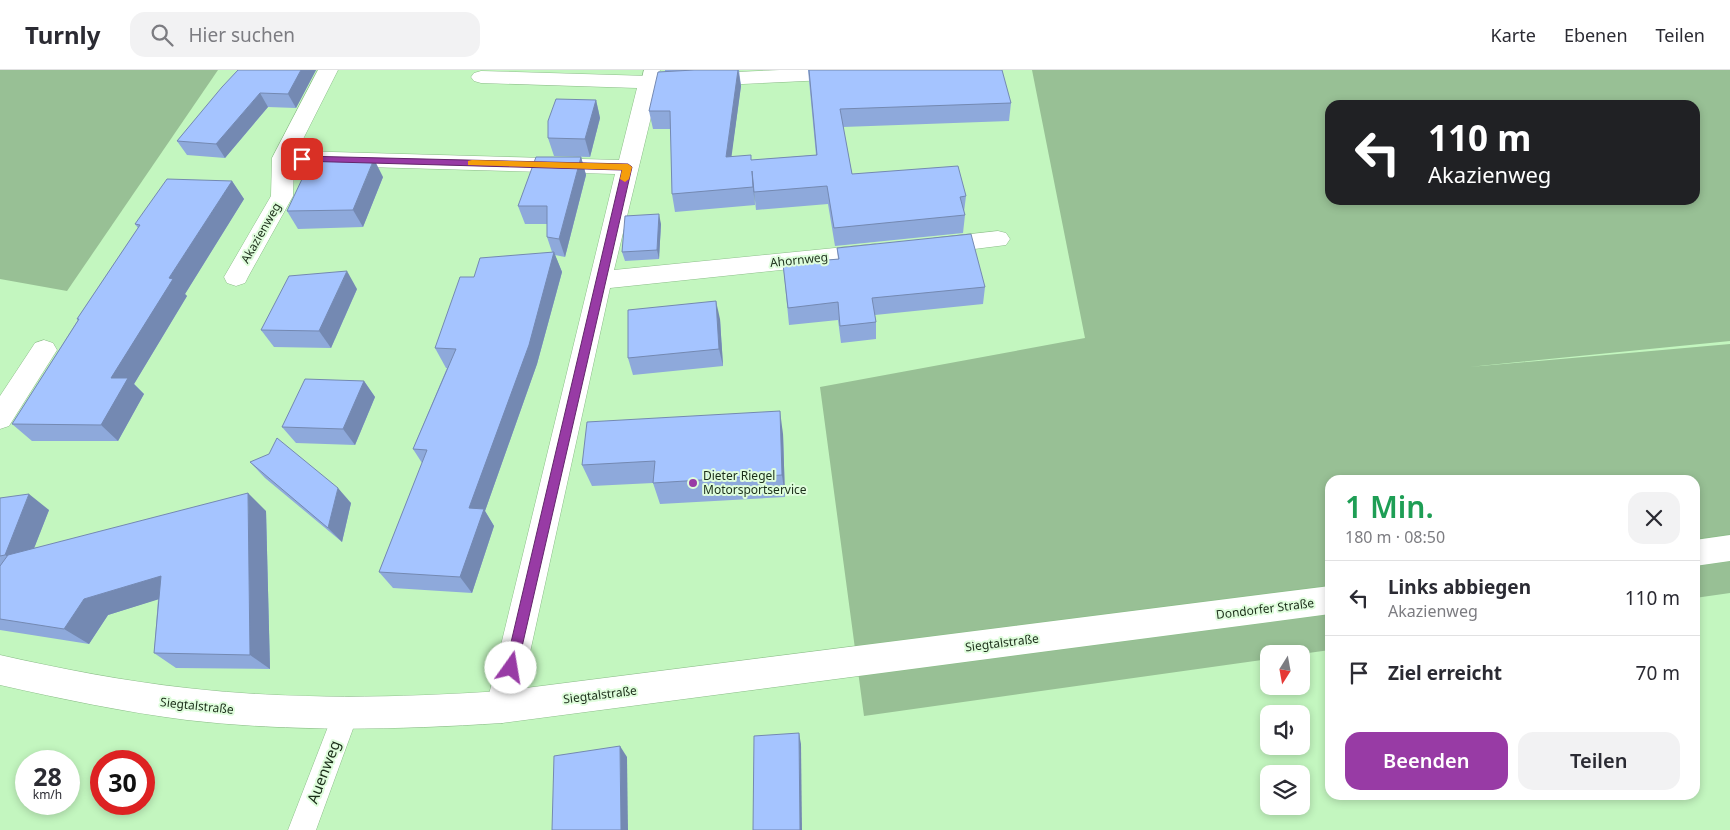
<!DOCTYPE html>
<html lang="de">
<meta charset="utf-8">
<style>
body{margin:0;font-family:"Noto Sans",sans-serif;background:#f2f2f3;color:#2b2b33;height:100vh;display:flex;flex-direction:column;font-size:19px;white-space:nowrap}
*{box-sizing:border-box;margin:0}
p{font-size:16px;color:#7c7c81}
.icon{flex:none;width:28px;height:28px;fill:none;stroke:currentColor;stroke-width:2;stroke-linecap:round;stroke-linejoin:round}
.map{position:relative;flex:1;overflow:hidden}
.sheet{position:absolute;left:1325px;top:405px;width:375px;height:325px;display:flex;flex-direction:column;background:#fff;border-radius:15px;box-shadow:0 2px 8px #0003}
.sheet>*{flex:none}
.guide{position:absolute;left:1325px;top:30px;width:375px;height:105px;border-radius:15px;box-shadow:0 2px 8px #0003;background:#202124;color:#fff;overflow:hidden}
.needle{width:32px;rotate:191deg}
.fabs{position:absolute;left:1260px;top:575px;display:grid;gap:10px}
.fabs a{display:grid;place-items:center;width:50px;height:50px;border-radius:10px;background:#fff;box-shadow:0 2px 8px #0003;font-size:25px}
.speed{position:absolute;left:15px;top:680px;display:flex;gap:10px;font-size:25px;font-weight:700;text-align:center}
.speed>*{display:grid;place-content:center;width:65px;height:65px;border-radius:50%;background:#fff;box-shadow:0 2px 8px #0003;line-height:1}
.speed small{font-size:12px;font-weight:400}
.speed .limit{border:8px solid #d22;background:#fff;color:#111}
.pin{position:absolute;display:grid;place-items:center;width:42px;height:42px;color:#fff;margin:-21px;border-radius:10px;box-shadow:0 2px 8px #0006}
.me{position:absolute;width:55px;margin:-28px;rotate:13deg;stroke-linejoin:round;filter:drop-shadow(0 0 4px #0008)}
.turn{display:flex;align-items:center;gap:18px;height:105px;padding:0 20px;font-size:22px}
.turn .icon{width:65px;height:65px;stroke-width:2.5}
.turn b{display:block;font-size:35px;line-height:42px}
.round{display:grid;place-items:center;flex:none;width:52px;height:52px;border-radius:15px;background:#f2f2f3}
.headline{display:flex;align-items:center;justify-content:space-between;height:85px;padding:0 20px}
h1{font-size:30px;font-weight:600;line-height:38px;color:#1e9e55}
.action{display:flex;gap:10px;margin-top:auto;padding:10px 20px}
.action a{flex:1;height:58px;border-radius:15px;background:#983ba5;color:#fff;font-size:20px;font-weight:600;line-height:58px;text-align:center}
.action a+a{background:#f2f2f3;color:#2b2b33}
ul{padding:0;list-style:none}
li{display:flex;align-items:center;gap:15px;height:75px;padding:0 20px;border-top:1px solid #e1e1e2}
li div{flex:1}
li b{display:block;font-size:19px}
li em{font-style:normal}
header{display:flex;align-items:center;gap:30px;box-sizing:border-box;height:70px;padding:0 25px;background:#fff;border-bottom:1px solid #e1e1e2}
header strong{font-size:24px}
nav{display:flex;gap:28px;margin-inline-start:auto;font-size:18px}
.search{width:350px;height:45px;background:#f2f2f3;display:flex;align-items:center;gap:12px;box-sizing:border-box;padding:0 18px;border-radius:15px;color:#7c7c81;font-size:19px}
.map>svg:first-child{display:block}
.green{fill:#98c095;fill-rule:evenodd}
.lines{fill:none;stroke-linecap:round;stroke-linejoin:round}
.lane-casing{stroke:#8cbd89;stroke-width:1}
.street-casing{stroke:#8cbd89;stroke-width:1}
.secondary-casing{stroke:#8cbd89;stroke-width:1}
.lane{fill:#fff;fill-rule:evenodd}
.street{fill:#fff;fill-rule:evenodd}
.secondary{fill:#fff;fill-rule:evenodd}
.wall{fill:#8ea9db}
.shaded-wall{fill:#7489b2}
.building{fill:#a5c4ff;stroke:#7489b2}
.route{fill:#983ba5;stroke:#63266b}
.slow{fill:#f59e0b}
.poi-dot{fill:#983ba5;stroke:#dffddc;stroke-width:2}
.labels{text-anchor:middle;stroke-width:4;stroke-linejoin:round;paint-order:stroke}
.street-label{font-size:12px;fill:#1b2e19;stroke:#dffddc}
.poi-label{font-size:12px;fill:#1b2e19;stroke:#dffddc;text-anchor:start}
.near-street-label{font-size:15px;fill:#1b2e19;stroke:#dffddc}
</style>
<header>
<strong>Turnly</strong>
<div class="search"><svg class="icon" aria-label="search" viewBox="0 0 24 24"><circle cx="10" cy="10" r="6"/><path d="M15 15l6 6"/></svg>Hier suchen</div>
<nav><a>Karte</a><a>Ebenen</a><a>Teilen</a></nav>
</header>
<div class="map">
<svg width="1730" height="760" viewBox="0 0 1730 760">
<rect width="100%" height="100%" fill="#c3f6bf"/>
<!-- green -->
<g class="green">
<polygon points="0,0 218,0 67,221 0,209"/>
<path d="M1032,0h698v271l-261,26 261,-23v249l-35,5v-118h-365v170l-29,4h-32v5l-405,57 -44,-329 265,-49zM1330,35h365v95h-365z"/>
</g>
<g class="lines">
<!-- lane casing -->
<g class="lane-casing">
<g id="lane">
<polygon points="644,0 660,0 655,15 643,15 641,12"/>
<polygon points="345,633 354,636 358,645 316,760 288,760 336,636"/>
</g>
</g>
<!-- street casing -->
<g class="street-casing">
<g id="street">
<polygon points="318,0 338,0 297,81 619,90 637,18 481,13 474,11 471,7 474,3 481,1 649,6 780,0 921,0 918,4 911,6 658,18 614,200 875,174 883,176 887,182 883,188 875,190 610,218 518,637 514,648 502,653 490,648 486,637 615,104 294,95 293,126 248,207 245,213 236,216 227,213 224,207 271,126 272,88"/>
<polygon points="998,161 1006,163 1010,169 1006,175 935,184 927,182 923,176 927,170 935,168"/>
<polygon points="44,270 53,273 57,280 9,356 0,359 0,326 35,273"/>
</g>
</g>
<!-- secondary casing -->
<g class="secondary-casing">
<g id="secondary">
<polygon points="1730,465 1730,491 1695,496 1695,470"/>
<path d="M1330,516v28l-828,109c-105,7 -210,9 -315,-3 -63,-8 -125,-21 -187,-35v-30c62,14 124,26 187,33 105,12 210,10 315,3z"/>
</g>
</g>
<!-- lane -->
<use href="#lane" class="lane"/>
<!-- street -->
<use href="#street" class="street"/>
<!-- secondary -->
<use href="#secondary" class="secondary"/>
</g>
<!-- wall -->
<g class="wall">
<polygon points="238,0 316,0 296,38 268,37 225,88 187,85 177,71"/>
<polygon points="665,0 739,0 741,16 731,87 752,90 816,85 808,0 887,1 1011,33 1009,51 843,57 852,104 966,126 964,142 965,145 963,163 835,176 828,134 756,140 754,121 755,135 675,142 672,124 671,59 653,59 649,41 665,1"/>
<polygon points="596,30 600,48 590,87 554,86 548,68"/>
<polygon points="581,87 586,105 565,187 555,185 562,202 537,294 485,441 494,456 472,523 393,518 379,502 422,393 413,379 447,298 446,298 435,278 474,207 552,182 547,167 547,154 525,154 518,136"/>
<polygon points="383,107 363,157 298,159 287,141"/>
<polygon points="232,111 244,129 185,224 187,226 134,314 144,324 118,371 32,371 12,354 78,250 77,249 138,158 135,154"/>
<polygon points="661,154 659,189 625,191 622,182"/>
<polygon points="837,178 985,217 983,234 875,245 876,252 876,269 841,273 838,250 789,255 783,194 838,189"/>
<polygon points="357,219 331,278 274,277 261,260"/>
<polygon points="720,249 723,296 633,305 628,288"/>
<polygon points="364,311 375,327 355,375 296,373 282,357"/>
<polygon points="783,364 785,427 660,434 653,413 592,416 582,395"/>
<polygon points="250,392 351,433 342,472 265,408"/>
<polygon points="0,428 49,440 34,478 266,441 270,599 176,598 154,583 158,529 108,545 89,574 0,560"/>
</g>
<!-- shaded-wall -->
<g class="shaded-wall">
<polygon points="301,0 316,0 296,38 288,24"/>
<polygon points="738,0 741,16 729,105 726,87"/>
<polygon points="260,23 268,37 225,88 216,74"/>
<polygon points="596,30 600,48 590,87 585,69"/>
<polygon points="581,87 586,105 565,187 559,169"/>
<polygon points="374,89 383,107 363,157 353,140"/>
<polygon points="752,101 754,119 755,135 753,117"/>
<polygon points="232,111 244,129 185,224 187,226 134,314 144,324 118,371 101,355 111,308 169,208"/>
<polygon points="659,144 661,154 659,189 657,180"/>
<polygon points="554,182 562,202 537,294 485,441 494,456 472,523 460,507 469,438"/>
<polygon points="347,201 357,219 331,278 319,261"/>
<polygon points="716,231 720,249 723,296 719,279"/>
<polygon points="364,311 375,327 355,375 343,359"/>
<polygon points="780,341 783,364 785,427 782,405"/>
<polygon points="338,418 351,433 342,472 328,458"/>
<polygon points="248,423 266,441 270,599 250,585"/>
<polygon points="29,424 49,440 26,499 5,485"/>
<polygon points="161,506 182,522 108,545 89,574 64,559 84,529"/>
<polygon points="799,663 801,674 802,760 800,760"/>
<polygon points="620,676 627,687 628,760 621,760"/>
</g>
<!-- building -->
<g class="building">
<polygon points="238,0 301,0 288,24 260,23 216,74 177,71 222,17"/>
<polygon points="694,0 738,0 726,87 751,85 751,90 817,85 809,0 1002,0 1011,33 840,39 852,104 958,96 966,126 960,127 965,145 834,158 827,116 754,122 752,101 753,117 672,124 670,41 649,41 658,2"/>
<polygon points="556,29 596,30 585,69 548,68 548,51"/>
<polygon points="536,87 581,87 559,169 547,167 547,136 518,136"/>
<polygon points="374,89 353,140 287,141 311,90"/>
<polygon points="167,109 232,111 169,208 173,209 111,308 128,308 101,355 12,354 79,249 77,249 140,155 135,154"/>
<polygon points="659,144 657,180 622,182 625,146"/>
<polygon points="971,164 985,217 872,228 876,252 840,256 838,232 788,238 783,194 839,189 837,178"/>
<polygon points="554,182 529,275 469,438 484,439 460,507 379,502 427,380 413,379 456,279 435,278 460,207 474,207 480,188"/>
<polygon points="347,201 319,261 261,260 289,206"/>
<polygon points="716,231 719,279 628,288 628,240"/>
<polygon points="305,309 364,311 343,359 282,357"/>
<polygon points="780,341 782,405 653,413 655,391 582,395 587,352"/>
<polygon points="277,368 338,418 328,458 250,392 269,384"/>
<polygon points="248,423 250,585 154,583 161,506 84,529 64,559 0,549 0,496 8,485"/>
<polygon points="29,424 5,485 0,486 0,428"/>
<polygon points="799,663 800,760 753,760 754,666"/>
<polygon points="620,676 621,760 552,760 554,686"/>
</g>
<!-- route -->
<polygon class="route" points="302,86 628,94 632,97 516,603 511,605 507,603 505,598 622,100 299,91 297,89"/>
<!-- slow -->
<polygon class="slow" points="472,90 628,94 632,97 629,109 625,112 620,109 622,100 468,95 468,91"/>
<!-- markers -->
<circle class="poi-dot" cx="693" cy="413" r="5"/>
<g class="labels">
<!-- street labels -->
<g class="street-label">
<text transform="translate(261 163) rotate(-60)" y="4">Akazienweg</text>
<text transform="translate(799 190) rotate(-6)" y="4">Ahornweg</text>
<text transform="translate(1265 539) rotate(-7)" y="4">Dondorfer Straße</text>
<text transform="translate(1002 573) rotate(-7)" y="4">Siegtalstraße</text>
<text transform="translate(600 625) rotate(-7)" y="4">Siegtalstraße</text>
<text transform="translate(197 636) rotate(6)" y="4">Siegtalstraße</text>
</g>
<!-- poi labels -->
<g class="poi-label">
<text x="703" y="410">Dieter Riegel<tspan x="703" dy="14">Motorsportservice</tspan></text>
</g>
<!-- near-street labels -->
<g class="near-street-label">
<text transform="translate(324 702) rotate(-69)" y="5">Auenweg</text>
</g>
</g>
</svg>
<div class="fabs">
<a><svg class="needle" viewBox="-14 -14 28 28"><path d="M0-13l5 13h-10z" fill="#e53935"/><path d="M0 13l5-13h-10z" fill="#7c7c81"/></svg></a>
<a><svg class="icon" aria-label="sound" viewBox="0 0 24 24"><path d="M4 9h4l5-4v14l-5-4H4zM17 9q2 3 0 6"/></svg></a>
<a><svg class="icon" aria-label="layers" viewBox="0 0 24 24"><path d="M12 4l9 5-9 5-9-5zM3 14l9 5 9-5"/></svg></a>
</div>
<div class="speed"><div>28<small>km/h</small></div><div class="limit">30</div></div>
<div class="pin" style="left:302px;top:89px;background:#d93025"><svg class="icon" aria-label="arrive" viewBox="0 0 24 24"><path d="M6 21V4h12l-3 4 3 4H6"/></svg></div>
<svg class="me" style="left:511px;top:598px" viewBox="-20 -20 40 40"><circle r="19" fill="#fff"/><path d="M0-13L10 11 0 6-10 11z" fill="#983ba5"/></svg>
<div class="guide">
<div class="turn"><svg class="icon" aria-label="left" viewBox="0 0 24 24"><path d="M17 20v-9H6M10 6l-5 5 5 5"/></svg><div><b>110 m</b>Akazienweg</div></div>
</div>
<section class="sheet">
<div class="headline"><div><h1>1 Min.</h1><p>180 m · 08:50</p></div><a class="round"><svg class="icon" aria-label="close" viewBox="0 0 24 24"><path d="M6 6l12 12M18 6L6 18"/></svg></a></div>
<ul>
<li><svg class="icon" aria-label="left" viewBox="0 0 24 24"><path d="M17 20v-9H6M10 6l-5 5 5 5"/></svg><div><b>Links abbiegen</b><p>Akazienweg</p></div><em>110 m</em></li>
<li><svg class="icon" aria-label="arrive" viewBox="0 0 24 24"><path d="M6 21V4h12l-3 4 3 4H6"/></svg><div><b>Ziel erreicht</b></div><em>70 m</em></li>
</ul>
<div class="action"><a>Beenden</a><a>Teilen</a></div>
</section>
</div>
